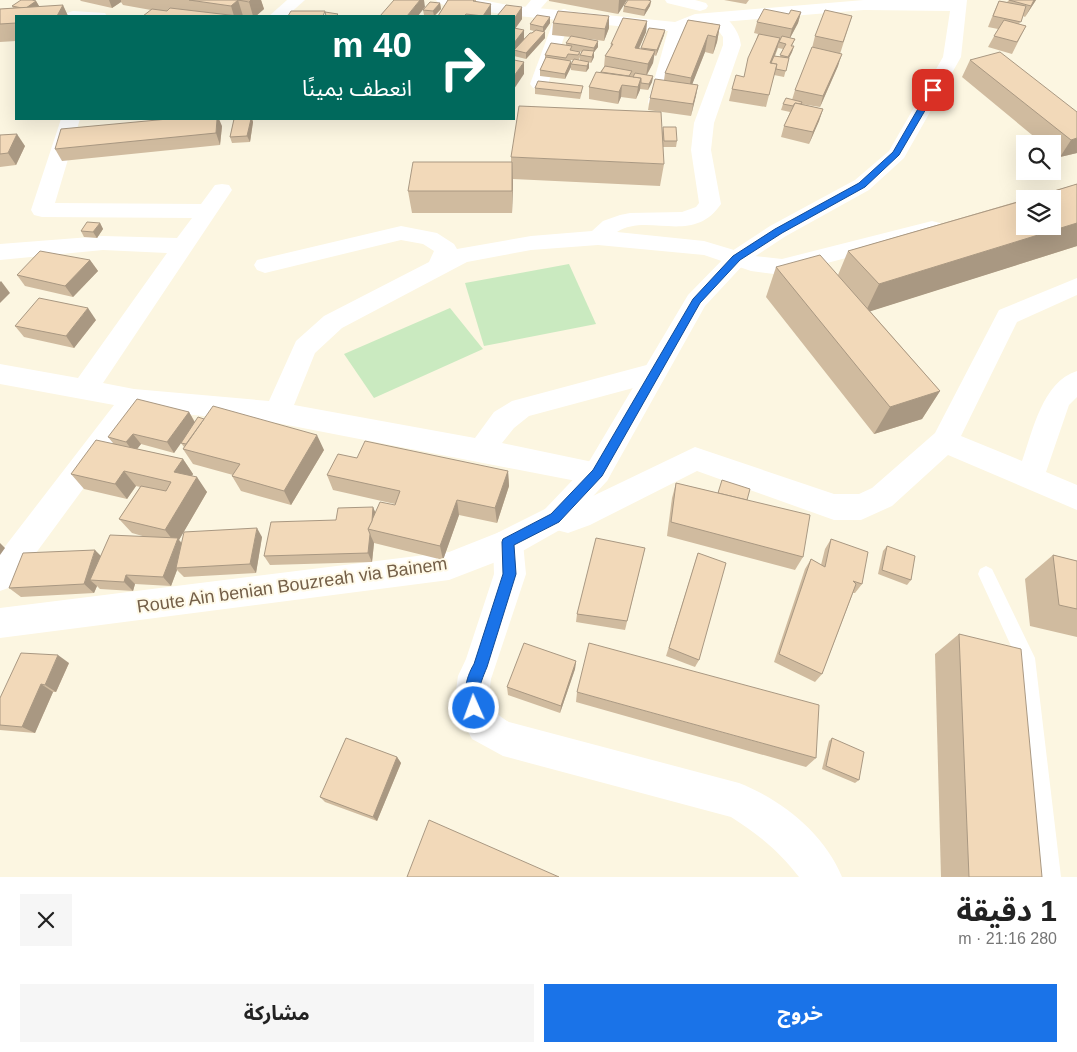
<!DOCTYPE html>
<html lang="ar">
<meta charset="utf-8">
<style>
body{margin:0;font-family:Helvetica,"Noto Sans Arabic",sans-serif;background:#f6f6f6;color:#222;direction:rtl;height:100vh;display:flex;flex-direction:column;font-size:19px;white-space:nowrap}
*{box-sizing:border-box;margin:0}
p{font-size:16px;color:#767676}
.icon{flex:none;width:28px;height:28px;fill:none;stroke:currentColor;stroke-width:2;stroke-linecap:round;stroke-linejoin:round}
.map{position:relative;height:877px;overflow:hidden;direction:ltr}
.details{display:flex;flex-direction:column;background:#fff;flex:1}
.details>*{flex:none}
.top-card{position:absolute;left:15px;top:15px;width:500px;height:105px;border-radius:0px;box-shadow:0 5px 20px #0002;direction:rtl;background:#00695c;color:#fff;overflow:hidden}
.buttons{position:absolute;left:1016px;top:135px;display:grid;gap:10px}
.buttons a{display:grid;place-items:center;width:45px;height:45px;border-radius:0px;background:#fff;box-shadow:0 5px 20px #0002;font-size:25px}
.pin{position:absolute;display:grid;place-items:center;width:42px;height:42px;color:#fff;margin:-21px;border-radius:10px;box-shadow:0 2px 8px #0006}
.me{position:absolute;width:55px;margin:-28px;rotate:358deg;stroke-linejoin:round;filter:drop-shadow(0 0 4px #0008)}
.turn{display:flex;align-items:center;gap:18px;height:105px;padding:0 20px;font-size:22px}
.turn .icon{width:65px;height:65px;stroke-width:2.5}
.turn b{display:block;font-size:35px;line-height:42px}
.round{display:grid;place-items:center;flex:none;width:52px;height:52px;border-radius:0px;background:#f6f6f6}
.summary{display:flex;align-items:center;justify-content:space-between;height:85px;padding:0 20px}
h1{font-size:30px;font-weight:700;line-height:38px}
.primary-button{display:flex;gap:10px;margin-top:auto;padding:10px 20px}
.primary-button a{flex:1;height:58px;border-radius:0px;background:#1a73e8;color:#fff;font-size:20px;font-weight:700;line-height:58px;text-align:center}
.primary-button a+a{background:#f6f6f6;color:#222}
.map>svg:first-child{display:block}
.green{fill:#caeac0}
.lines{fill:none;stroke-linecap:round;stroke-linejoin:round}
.lane{fill:#fff;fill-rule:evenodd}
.street{fill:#fff;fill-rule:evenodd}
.secondary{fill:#fff;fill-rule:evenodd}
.wall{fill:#d0bb9f;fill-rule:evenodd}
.shaded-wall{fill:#a99882}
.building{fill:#f2d9b9;stroke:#a99882}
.route{fill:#1a73e8;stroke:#114b97}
.labels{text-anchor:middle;stroke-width:4;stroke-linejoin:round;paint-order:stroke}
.street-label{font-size:18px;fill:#745f48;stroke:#fffae8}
</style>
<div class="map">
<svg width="1077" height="877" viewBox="0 0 1077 877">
<rect width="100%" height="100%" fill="#fcf6e1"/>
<!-- green -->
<g class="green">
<polygon points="569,264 596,324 484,346 465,283"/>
<polygon points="450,308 483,349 374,398 344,354"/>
</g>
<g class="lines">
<!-- lane -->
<polygon class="lane" points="986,566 992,569 1035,658 1061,877 1039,877 1017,659 978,574 980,569"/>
<!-- street -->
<g class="street">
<polygon points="287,0 305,0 287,16 269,16"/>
<polygon points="531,0 548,0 536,14 524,14 522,11"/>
<polygon points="665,0 695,0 706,3 708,6 706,9 700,11 667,3"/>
<polygon points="564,9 570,11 572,14 548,84 545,88 539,89 533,88 530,84 556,14 558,11"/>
<polygon points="73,11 105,13 107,16 65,16 67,13"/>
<path d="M717,13c12,3 23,20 24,32l-27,78 -3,27 10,54c-28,42 -73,8 -104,28l87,9 50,15 28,3 150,-38 8,2 3,5 -3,5 -158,42 -31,-4 -47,-16 -106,-10 -67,5 -64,12 -125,66 -27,25 -21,52 181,33 19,-26 18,-11 142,-38 9,3 4,7 -4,7 -134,36 -15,12 -12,15 105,22 4,8 -4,8 -10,4 -320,-62 -136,-13 -130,177 -11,4v-38l114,-148 -114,-21v-20l78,14 89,-125 -64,-3 -103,10v-16l103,-8 74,2 15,-20 -150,-1 -8,-2 -3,-5 30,-91h19l-25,84 146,1 14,-19 7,-1 7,1 3,5 -129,193 31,6 135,12 27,-60 28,-25 105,-54 5,-11 -11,-7 -22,-4 -136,33 -8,-3 -3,-5 3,-5 144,-34 36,7 17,11 3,5 74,-13 61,-5 11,-10 17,-6 10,-2 52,-1 14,-5 3,-4 -8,-53 3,-27 29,-78v-8l-14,-19 2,-3z"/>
<polygon points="677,22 683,23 685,27 666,102 664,106 657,108 650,106 648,102 669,27 671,23"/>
<path d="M1077,278v17l-60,27 -56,114 61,25c11,-30 20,-79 55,-90v26l-8,8 -23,67 31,13v25l-129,-55 -56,51 -31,14h-27l-137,-49 -107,54 -22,8 -23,-6 -5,-9 5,-9 10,-4 17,1 123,-59 139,47h25l13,-6 63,-55 64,-123z"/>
<path d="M508,530l11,3 4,10 3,31 -35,105c-3,23 -2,31 18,43l230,61c43,17 85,50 103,94h-43c-19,-25 -41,-43 -68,-60l-228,-61 -31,-17 -11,-21 -6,-21 3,-21 8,-17 28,-85 -1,-31 4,-10z"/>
</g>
<!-- secondary -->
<polygon class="secondary" points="436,0 482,0 508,5 675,22 695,14 864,0 967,0 961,57 904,158 869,190 786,236 745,263 705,306 607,481 565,527 519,553 449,580 0,638 0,608 449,552 497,533 545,509 587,465 688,295 729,253 770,226 855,180 889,151 943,57 950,11 864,10 698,24 677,32 508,15 444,5 438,3"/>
</g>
<!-- wall -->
<g class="wall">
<polygon points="80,0 261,0 264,9 256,16 143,16 151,10 123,5 121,2 112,8 81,1"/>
<polygon points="448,0 476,0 476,2 491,16 438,16"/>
<polygon points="549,0 627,0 618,14 549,1"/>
<polygon points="724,0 749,0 746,4"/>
<polygon points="1009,0 1036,0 1025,17 1023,16 1019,24 1026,26 1012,54 988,47 998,29 988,27 994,12 999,1 1007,2"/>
<polygon points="36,1 39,6 38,7 63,6 68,16 16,16 16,41 0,42 0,9 13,8 12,6"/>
<polygon points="651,1 650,6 644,16 623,12 624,6"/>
<polygon points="440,3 441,9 435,16 424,15 423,10"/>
<polygon points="522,7 522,19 515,29 524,39 534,31 530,30 530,24 550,17 550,23 544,32 545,38 526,59 514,56 514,16"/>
<path d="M801,12l-3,11 -8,15 5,1 -3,7h2l-2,6 -3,6 -5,19 -10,-2 -8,32 -37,-6 3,-12 12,-12 14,-43 -4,-1 3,-11zM778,48l5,1 -3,8 -5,-1z"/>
<polygon points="852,16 840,54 838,66 820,107 801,104 823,109 819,121 809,144 781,137 784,126 790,112 781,110 783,104 792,100 795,90 812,48 815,36"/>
<polygon points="688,20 720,25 717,42 713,54 705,52 692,84 698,85 691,116 648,110 650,98 664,80 665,73"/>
<polygon points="647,21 646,32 639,49 641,49 641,48 665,30 664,35 656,56 654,55 653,63 647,75 653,76 652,82 648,90 640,89 636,99 621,97 618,104 589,99 589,87 604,67 605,56 610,48 611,44"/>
<path d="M553,23l56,5 -5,13 -21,-3 15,3v6l-4,5v5l-3,6 -2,-1v6l-3,4 -15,-2v-6l2,-4h-5l3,1v6l-6,12 -25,-3v-6l5,-11v-4l21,-10v-2l5,-6 -19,-2zM572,50l10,2 -2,3v5h-1l1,-3v-5z"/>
<polygon points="970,60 1077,112 1077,153 1060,157 1052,151 1052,144 1043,144 962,77"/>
<polygon points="535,88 582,92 580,99 535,94"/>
<polygon points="234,119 252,119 253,122 250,142 232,143 230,137"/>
<polygon points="222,126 220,145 62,161 55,149"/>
<polygon points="663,127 677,141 676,147 663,147 662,133"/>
<polygon points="0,135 25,146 16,165 0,167"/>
<polygon points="511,157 664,164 660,186 513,179 512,213 412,213 408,191 511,162"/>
<polygon points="1077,184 1077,246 870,311 940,391 922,419 874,434 766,297 776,267 838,275 848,251"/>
<polygon points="100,223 103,229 97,238 84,237 81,231"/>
<polygon points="90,260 98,271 73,297 25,286 17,275"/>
<polygon points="96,320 74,348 24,337 15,326"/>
<polygon points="189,412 195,422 324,450 291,505 241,491 232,476 233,475 193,464 183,449 184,447 181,443 174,453 141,444 137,449 183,459 193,474 192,476 207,492 179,540 182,543 262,537 256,573 184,577 177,570 171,586 135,584 133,591 100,589 97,586 94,593 21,597 9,588 101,556 146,537 132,533 119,519 140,487 136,486 127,499 84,489 71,474 113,443 108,437"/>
<polygon points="357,458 508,471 509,486 497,523 459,515 443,560 374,543 372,562 270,565 264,556 336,520 373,507 375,513 395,505 395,504 333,490 327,475"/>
<polygon points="676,483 747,500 803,557 795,570 667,536 672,498"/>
<polygon points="831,539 862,584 855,593 853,593 822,674 815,682 774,662 805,569 811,559 821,565 825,549"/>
<polygon points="887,546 911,580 907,585 878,574 883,551"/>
<polygon points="645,548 625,630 576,622 577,614"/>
<polygon points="698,553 699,660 695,667 666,656"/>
<polygon points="1053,555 1077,561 1077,637 1030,626 1025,579"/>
<polygon points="959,634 1042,877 941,877 935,654"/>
<polygon points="576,661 575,669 560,713 508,695 507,687"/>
<polygon points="69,663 56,692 53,692 35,733 0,730 0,698"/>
<polygon points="577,692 816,758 806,767 576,702"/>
<polygon points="832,738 859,780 855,783 822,769 829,741"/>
<polygon points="397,757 401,763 377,821 325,802 320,797"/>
</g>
<!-- shaded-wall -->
<g class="shaded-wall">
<polygon points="109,0 121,0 121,2 112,8"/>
<polygon points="238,0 243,16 234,16 231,6"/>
<polygon points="251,0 261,0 264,9 256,16 253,16 249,2"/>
<polygon points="420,0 424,0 425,7 418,16 407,16"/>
<polygon points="619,0 627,0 618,14"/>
<polygon points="1034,0 1036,0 1025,17 1031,6"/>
<polygon points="36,1 39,6 28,14 25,8"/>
<polygon points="651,1 650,6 644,16 645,10"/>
<polygon points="440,3 441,9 434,16 433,11"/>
<polygon points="491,4 491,16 483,16"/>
<polygon points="63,5 68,16 57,16"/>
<polygon points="522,7 522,19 514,30 514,19"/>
<polygon points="801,12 798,23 789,40 792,29"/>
<polygon points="609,16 609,28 604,41 605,29"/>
<polygon points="550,17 550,23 543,33 543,27"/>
<polygon points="647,21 646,32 634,59 635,48"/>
<polygon points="720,25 717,42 713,54 716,37"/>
<polygon points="524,30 524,42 514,50 514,55 514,43"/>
<polygon points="665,30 664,35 656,56 657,50"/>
<polygon points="545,32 545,38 526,59 526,53"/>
<polygon points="708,35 705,52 688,95 691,78"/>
<polygon points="780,38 777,49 770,68 770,63"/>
<polygon points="598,41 598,47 594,52 594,57 591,63 594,48"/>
<polygon points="794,46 792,52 787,62 788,57"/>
<polygon points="655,51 653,63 646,76 648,64"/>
<polygon points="842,54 838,66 820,107 823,96"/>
<polygon points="571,61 571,67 565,79 565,74"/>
<polygon points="524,62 524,74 514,89 514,76"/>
<polygon points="589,62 589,68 586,72 587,66"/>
<polygon points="653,76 652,82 648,90 649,84"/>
<polygon points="641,78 640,90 636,99 638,87"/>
<polygon points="622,85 621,97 618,104 619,92"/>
<polygon points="698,85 696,96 691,116 693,104"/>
<polygon points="823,109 819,121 809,144 813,132"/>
<polygon points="217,119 219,119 222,126 220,145 216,133"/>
<polygon points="251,119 252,119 253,122 250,142 247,136"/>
<polygon points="17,134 25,146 16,165 8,153"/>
<polygon points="1077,138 1077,153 1060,157 1071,140"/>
<polygon points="512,162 513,184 512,213"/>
<polygon points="100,223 103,229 97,238 93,232"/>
<polygon points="1077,223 1077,246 865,313 879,284"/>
<polygon points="90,260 98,271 73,297 65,286"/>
<polygon points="1,281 10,293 0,303 0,282"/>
<polygon points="88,308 96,320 74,348 66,336"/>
<polygon points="940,391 922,419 874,434 890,407"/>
<polygon points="189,412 195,423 174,453 167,442"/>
<polygon points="133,434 141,444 134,453 126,442"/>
<polygon points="317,435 324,450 291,505 284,491"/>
<polygon points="183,459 193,474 185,487 174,472"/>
<polygon points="124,471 136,486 127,499 115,484"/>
<polygon points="508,471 509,486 497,523 495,508"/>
<polygon points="197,477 207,492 179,540 185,548 176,568 177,570 171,586 163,577 176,544 165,530"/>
<polygon points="457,500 459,515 443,560 440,546"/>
<polygon points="373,507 377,516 371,529"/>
<polygon points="257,528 262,537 256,573 250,564"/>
<polygon points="370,534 374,543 372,562 368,553"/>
<polygon points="0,543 5,548 0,555"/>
<polygon points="95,550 105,560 90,580 97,586 94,593 84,584"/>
<polygon points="126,575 135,584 133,591 124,582"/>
<polygon points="58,655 69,663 56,692 45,685"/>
<polygon points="576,661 575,669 560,713 561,706"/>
<polygon points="41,684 53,692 35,733 22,727"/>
<polygon points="397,757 401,763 377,821 373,817"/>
</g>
<!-- building -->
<g class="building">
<polygon points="21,0 32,0 36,1 26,8 22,8 12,6"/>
<polygon points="189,0 238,0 231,6"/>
<polygon points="238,0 251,0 249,2"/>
<polygon points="394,0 420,0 407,16 380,16"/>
<polygon points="448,0 474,0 473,1 491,4 483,16 466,14 464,16 438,16"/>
<polygon points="628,0 648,0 651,1 645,10 624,6"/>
<polygon points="1009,0 1034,0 1031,6"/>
<polygon points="999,1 1026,6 1021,22 993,16"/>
<polygon points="430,2 440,3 433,11 423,10"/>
<polygon points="63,5 57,16 16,16 16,23 0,24 0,9"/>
<polygon points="506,5 522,7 514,19 514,16 497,16"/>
<polygon points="170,8 238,16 143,16 152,9 167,11"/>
<polygon points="764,9 789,14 791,10 801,12 792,29 757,22"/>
<polygon points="825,10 852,16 843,42 815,36"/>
<polygon points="291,11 325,11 323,16 288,16"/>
<polygon points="558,11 609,16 605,29 553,23"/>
<polygon points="325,12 338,14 336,16 326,16"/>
<polygon points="537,15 550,17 543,27 530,24"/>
<polygon points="623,18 647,21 635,48 655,51 648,64 605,56 613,44 611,44"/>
<polygon points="688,20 720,25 716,37 708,35 691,78 665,73"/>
<polygon points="1004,20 1026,26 1017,42 994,36"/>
<polygon points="514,28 524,30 514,43"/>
<polygon points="649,28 665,30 657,50 641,48"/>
<polygon points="536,30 545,32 526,53 514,50 530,33 532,33"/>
<polygon points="759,34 780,38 770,63 777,64 769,95 732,89 736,75 744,77 748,58"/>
<polygon points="571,36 598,41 594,48 566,43"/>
<polygon points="782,36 795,39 791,46 794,46 788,57 780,55 786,44 779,42"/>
<polygon points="551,43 572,46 570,50 580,52 578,55 568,54 566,58 545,55"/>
<polygon points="812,47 842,54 823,96 795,90"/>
<polygon points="583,50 594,51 592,57 580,55"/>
<polygon points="1000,52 1077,112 1077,138 1071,140 970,60"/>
<polygon points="774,56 789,58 786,71 776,69 777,64 771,63"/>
<polygon points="546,57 571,61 565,74 540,70"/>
<polygon points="574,59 589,62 587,66 571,64"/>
<polygon points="514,60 524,62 514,76"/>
<polygon points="605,66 632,71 629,76 601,72"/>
<polygon points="596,72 641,78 638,87 622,85 619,92 589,87"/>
<polygon points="635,73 653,76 649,84 641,83 641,78 633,77"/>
<polygon points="655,79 698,85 693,104 650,98"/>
<polygon points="538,81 583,86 581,93 535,88"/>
<polygon points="786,98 802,102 801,104 795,103 793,106 783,104"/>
<polygon points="795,103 823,109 813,132 784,126"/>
<polygon points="519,106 661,112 664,164 511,157"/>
<polygon points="168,119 217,119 216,133 55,149 61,129"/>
<polygon points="234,119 251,119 247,136 230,137"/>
<polygon points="663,127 676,127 677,141 664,141"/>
<polygon points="17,134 8,153 0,154 0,135"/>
<polygon points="413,162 512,162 512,191 408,191"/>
<polygon points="1077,184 1077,223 879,284 848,251 1025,200 1025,226 1052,226 1052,199 1028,199"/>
<polygon points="87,222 100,223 93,232 81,231"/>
<polygon points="40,251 90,260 65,286 17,275"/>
<polygon points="820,255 940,391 890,407 776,267"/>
<polygon points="39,298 88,308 66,336 15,326"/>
<polygon points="137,399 189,412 167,442 133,434 126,442 108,437"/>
<polygon points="213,406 317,435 284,491 232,476 240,464 183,449"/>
<polygon points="198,417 204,419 186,444 181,443"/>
<polygon points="96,440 183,459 174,472 197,477 165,530 119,519 141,486 166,491 171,482 124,471 115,484 71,474"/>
<polygon points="365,441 508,471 495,508 457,500 440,546 368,529 380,502 395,505 400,491 327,475 338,454 357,458"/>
<polygon points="722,480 750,489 747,500 718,493"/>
<polygon points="676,483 810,515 803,557 671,522"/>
<polygon points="373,507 372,521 368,529 370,534 368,553 264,556 271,522 336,520 338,508"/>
<polygon points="257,528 250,564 176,568 184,532"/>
<polygon points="110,535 178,538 163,577 126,575 124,582 90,580"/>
<polygon points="596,538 645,548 627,621 577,614"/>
<polygon points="831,539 868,552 862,584 853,581 856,584 822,674 779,654 811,559 825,567"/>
<polygon points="887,546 915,556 911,580 882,570"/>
<polygon points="95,550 84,584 9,588 23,553"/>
<polygon points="698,553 726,563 699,660 669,648"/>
<polygon points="1053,555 1077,561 1077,609 1059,605"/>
<polygon points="959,634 1021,649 1042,877 969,877"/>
<polygon points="524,643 576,661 561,706 507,687"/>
<polygon points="589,643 819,705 816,758 577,692"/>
<polygon points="21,653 58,655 45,685 41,684 22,727 0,725 0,698"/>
<polygon points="346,738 397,757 373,817 320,797"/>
<polygon points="832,738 864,752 859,780 826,766"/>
<polygon points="429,820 559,877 407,877"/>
</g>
<!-- route -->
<path class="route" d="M930,88l7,2 -38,65 -34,32 -83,46 -42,27 -40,43 -98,173 -43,46 -45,23 2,29 -29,93c-4,10 -8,18 -8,29 0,7 3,10 0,17l-5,2 -5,-2c-7,-16 -4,-34 5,-49l29,-90 -1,-32 1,-3 48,-25 42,-44 100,-171 40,-43 42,-27 84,-46 34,-31z"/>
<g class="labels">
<!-- street labels -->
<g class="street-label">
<text transform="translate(292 585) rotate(-8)" y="6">Route Ain benian Bouzreah via Bainem</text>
</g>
</g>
</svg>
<div class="buttons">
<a><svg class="icon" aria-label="search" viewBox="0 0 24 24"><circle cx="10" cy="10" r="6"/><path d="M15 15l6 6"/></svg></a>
<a><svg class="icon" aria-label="layers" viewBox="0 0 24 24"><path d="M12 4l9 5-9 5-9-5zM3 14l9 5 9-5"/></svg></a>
</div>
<div class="pin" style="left:933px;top:90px;background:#d93025"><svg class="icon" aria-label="arrive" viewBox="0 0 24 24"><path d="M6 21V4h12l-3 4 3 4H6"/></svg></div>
<svg class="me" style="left:474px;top:708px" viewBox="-20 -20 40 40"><circle r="17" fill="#1a73e8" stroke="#fff" stroke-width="3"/><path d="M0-11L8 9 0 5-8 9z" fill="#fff"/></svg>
<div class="top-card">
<div class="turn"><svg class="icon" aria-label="right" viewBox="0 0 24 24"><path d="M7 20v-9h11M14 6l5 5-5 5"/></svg><div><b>40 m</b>انعطف يمينًا</div></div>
</div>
</div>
<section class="details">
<div class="summary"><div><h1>1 دقيقة</h1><p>280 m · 21:16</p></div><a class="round"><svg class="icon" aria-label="close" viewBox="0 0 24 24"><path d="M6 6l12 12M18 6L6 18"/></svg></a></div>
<div class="primary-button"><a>خروج</a><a>مشاركة</a></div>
</section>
